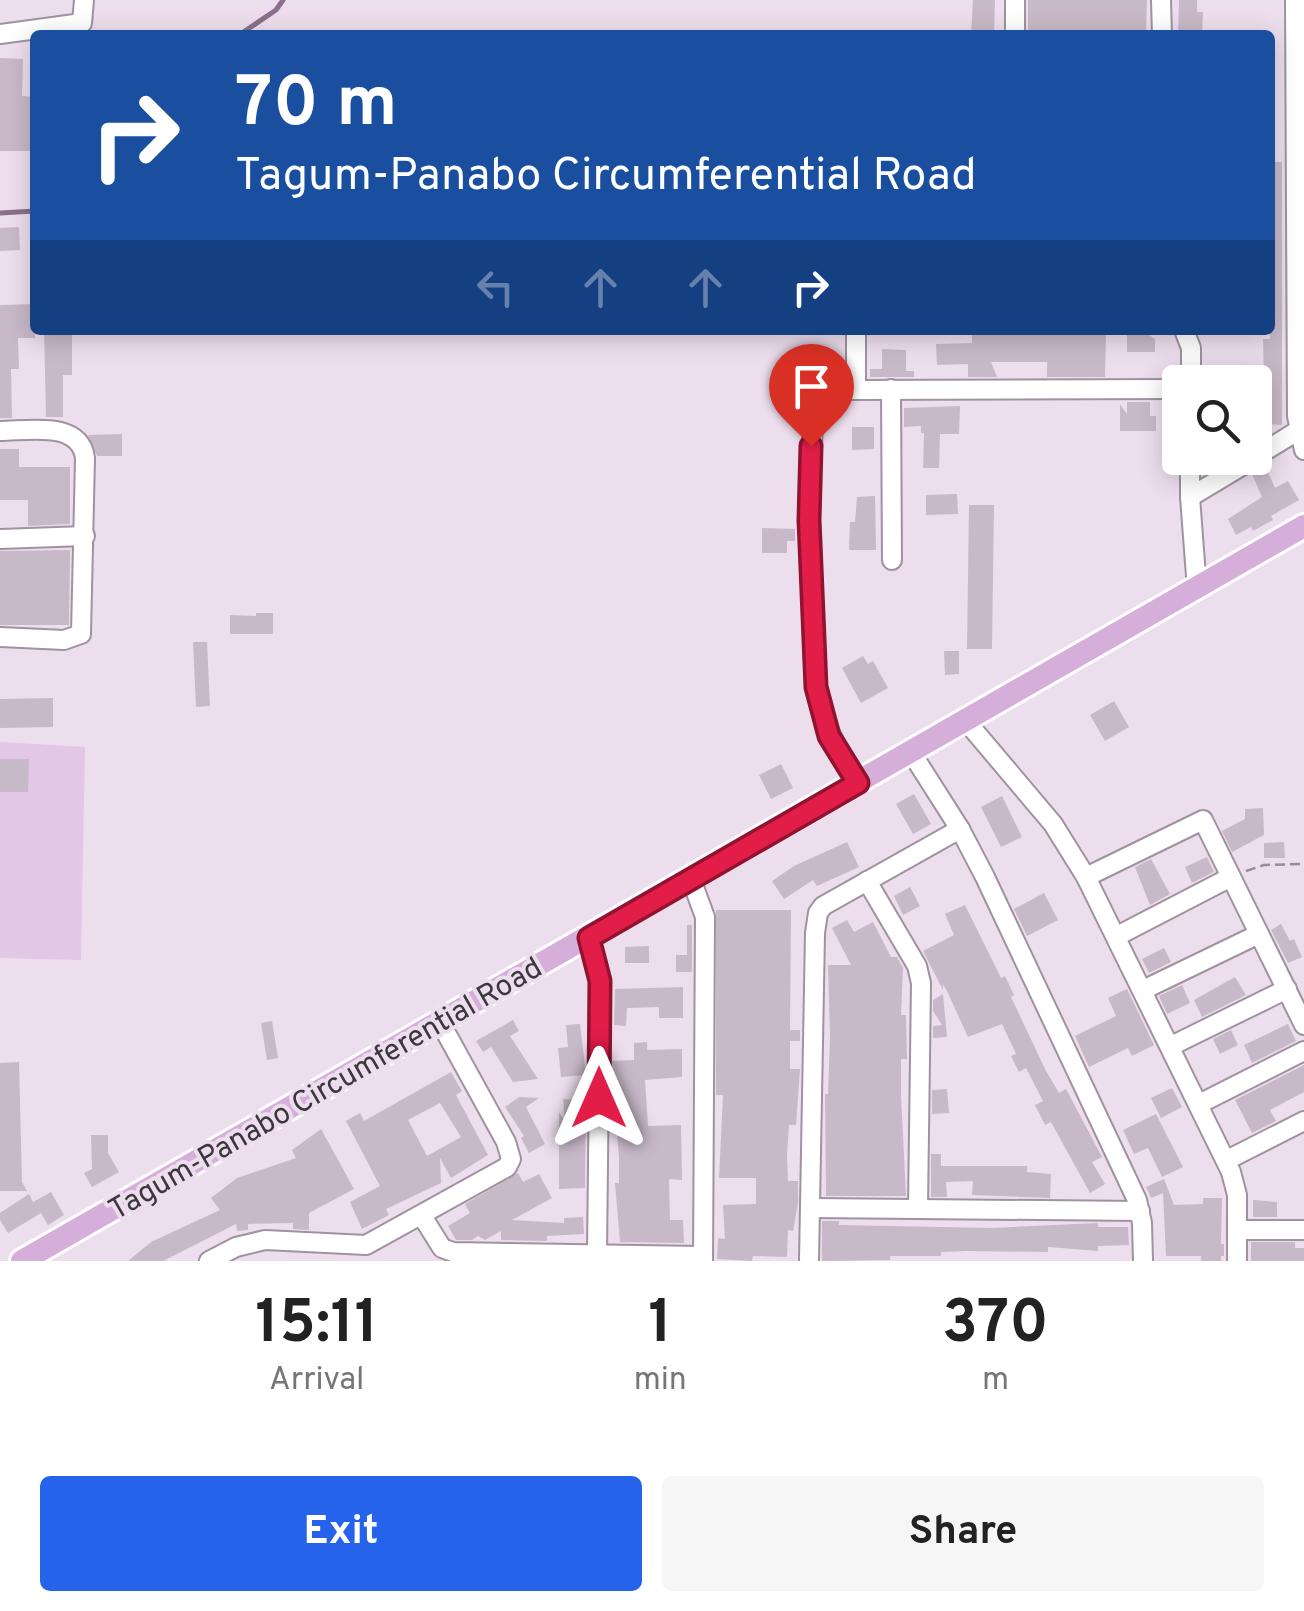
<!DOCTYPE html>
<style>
body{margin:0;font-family:Overpass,sans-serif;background:#f6f6f6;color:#222;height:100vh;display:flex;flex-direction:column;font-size:38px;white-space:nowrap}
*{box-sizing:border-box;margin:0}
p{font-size:32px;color:#767676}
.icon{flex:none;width:55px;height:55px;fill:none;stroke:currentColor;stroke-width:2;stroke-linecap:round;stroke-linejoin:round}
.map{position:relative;height:1261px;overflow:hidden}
.details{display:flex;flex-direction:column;background:#fff;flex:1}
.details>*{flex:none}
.top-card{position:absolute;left:30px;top:30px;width:1245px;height:305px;border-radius:10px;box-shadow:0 5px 25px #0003;background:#1a4fa0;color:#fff;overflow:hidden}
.buttons{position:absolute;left:1162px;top:365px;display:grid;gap:20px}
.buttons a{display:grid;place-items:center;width:110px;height:110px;border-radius:10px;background:#fff;box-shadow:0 5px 25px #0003;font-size:50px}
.pin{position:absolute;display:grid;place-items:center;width:85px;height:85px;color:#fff;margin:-102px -42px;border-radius:50% 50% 50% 0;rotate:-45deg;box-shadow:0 0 10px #0007}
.pin .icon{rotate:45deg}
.me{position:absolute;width:110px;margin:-55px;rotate:0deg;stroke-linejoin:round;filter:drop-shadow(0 0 8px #0008)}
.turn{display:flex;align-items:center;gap:35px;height:210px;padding:0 40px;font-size:45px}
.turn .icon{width:130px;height:130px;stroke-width:2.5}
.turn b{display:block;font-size:70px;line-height:85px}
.lanes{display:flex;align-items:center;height:95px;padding:0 40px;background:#0003;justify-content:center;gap:50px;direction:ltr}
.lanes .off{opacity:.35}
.eta{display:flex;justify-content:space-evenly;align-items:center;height:170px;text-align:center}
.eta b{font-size:60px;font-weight:700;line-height:70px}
.button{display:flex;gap:20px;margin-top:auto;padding:20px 40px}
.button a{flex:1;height:115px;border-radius:10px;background:#2563eb;color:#fff;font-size:40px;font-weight:700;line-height:115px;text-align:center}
.button a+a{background:#f6f6f6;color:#222}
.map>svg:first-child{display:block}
.green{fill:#e3c7e7}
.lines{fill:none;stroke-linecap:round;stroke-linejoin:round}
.stream{stroke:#89708c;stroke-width:5}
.building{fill:#c8b9c9;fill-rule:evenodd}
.minor-casing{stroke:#a092a1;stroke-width:22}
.major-casing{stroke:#fff;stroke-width:28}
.path{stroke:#968c97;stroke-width:2.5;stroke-dasharray:10 5;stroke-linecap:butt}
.minor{stroke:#fff;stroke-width:18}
.major{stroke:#d5aeda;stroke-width:22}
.route-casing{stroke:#92132f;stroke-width:25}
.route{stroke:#e11d48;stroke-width:18}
.labels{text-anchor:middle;stroke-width:8;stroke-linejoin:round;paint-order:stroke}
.street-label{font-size:30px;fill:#3c373d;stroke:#eddeee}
</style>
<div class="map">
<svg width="1304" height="1261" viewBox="0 0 1304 1261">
<rect width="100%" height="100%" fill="#eddeee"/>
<!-- green -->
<polygon class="green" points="0,742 85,747 81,960 0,958"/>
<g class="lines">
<!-- stream -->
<g class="stream">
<polyline points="239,35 276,10 283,0"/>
<polyline points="0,213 35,211"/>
</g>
</g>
<!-- building -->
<g class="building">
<polygon points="973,0 995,0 994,35 971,35"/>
<polygon points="1028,0 1147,0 1146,35 1028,35"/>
<polygon points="1179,0 1197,0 1197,12 1203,12 1202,35 1178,35"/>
<polygon points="0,58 23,59 22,96 35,97 35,151 0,151"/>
<polygon points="1270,162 1282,162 1282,425 1265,424 1263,339 1270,339"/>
<polygon points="19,227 20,250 0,251 0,228"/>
<polygon points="35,304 35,338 18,338 19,369 11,369 12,418 0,418 0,305"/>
<polygon points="44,330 72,330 72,375 63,375 63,417 46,417"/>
<polygon points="972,330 1106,331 1105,377 1047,377 1047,362 991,362 997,377 968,377 968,364 937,365 936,344 972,343"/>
<polygon points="1127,330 1141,330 1155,339 1155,352 1127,352"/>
<polygon points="882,349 906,350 906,371 914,371 914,377 870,377 870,369 882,369"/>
<polygon points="1127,402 1150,402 1150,416 1156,416 1156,431 1120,431 1120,404 1127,414"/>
<polygon points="960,406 959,434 940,434 939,468 923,468 924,433 921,433 921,426 904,427 904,408"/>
<polygon points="852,427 874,427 874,449 852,450"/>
<polygon points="122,434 122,456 97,456 88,435"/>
<polygon points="0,449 19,449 19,467 70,467 70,524 28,526 28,500 0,500"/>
<polygon points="1265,465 1275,488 1288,481 1299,500 1271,516 1273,520 1253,531 1251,527 1236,535 1228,519 1262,497 1252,474"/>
<polygon points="957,494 958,514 926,515 926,495"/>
<polygon points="875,496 876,550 849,550 850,522 855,522 857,497"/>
<polygon points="969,505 994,505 992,649 967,649"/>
<polygon points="762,528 795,529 795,541 787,541 787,553 762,553"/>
<polygon points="70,550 69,625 0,625 0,551"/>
<polygon points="256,613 273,613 273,634 230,634 230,615 256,616"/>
<polygon points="193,642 207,642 210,706 196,707"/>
<polygon points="944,651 959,651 959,674 945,675"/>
<polygon points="863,656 868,664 873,661 888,688 861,703 842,668"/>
<polygon points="53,698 53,727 0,728 0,699"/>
<polygon points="1114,701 1129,727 1105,741 1090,715"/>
<polygon points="0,759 29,759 28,792 0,792"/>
<polygon points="781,764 793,788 771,799 759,775"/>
<polygon points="914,794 931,824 913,834 896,804"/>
<polygon points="1002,796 1022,837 1001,847 981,807"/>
<polygon points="1263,808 1264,835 1232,852 1222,831 1245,819 1245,809"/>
<polygon points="847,842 859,867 817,886 813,880 784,899 772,881 794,866"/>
<polygon points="1284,842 1285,858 1264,858 1264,843"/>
<polygon points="1207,857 1214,872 1192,883 1185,867"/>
<polygon points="1151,859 1170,894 1150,905 1135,867"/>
<polygon points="910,887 920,906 903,915 894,896"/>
<polygon points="1044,893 1058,920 1027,936 1014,909"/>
<polygon points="965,905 1001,978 1005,976 1014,995 1011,997 1046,1071 1059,1093 1066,1089 1102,1157 1092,1162 1105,1184 1090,1193 1051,1122 1045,1125 1035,1105 1043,1101 1026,1068 1019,1072 1011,1056 1016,1054 1002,1024 968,1037 947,991 943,984 943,990 923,951 954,935 945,914"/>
<polygon points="716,910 791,910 790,1030 800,1030 800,1041 790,1041 790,1069 800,1069 796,1125 789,1125 787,1155 788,1181 798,1181 798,1203 793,1231 788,1230 787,1257 753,1256 752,1261 717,1259 718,1238 725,1239 723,1205 756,1204 756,1178 719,1178 723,1095 716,1095"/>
<polygon points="847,920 854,932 873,922 891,957 897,957 903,968 901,1015 906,1015 907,1059 901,1059 901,1095 906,1196 826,1196 825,1094 828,1094 830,1037 828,965 851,965 832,928"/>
<polygon points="1281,924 1290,941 1294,939 1302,957 1288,963 1271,930"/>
<polygon points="687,925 692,925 692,972 676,972 676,955 687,955"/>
<polygon points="649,946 649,963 625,963 625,947"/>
<polygon points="1164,948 1171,962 1149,973 1142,959"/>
<polygon points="1235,977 1246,995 1202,1017 1194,1000"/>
<polygon points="1182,985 1190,1003 1167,1014 1159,996"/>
<polygon points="683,987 683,1018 659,1018 659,1007 627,1008 626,1026 614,1025 615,989"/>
<polygon points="1127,989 1154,1045 1132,1056 1128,1048 1089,1067 1075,1036 1116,1016 1108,998"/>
<polygon points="943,994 947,1037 933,1038 933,1026 942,1025 933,1011 933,1000"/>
<polygon points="513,1020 519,1031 510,1036 538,1079 513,1082 491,1047 483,1052 476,1041"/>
<polygon points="272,1021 278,1058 267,1060 261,1023"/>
<polygon points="580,1024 586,1075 561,1077 558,1048 568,1047 566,1025"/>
<polygon points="1288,1024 1296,1041 1252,1063 1244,1045"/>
<polygon points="1231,1030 1238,1045 1220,1054 1213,1039"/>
<polygon points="647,1042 647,1050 682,1049 682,1077 645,1080 648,1126 681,1125 682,1180 669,1179 670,1220 683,1220 684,1243 620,1242 615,1183 619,1183 619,1158 612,1061 634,1060 634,1043"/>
<polygon points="19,1062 22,1182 27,1191 0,1191 0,1063"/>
<polygon points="1304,1065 1304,1092 1270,1110 1276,1121 1252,1133 1235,1100"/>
<path d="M451,1072l11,19 -6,4 32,60 -37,23 -11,-20 1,25 -55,26 3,6 -27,14 -12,-27 30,-16 -34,-65 14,-8 4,8zM440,1103l21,34 -34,19 -19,-36z"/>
<polygon points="1172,1088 1182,1107 1161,1118 1151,1098"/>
<polygon points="947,1089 949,1113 932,1114 932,1090"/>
<polygon points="519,1097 539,1098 526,1107 545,1144 529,1153 521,1138 524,1136 505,1107"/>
<polygon points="563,1099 586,1100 585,1188 559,1189 559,1112 565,1122"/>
<polygon points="1156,1114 1183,1167 1162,1177 1148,1148 1134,1154 1123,1130"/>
<polygon points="321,1129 354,1189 309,1213 309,1230 293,1229 293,1223 248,1224 248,1230 237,1231 236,1224 163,1261 128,1261 151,1242 220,1210 211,1198 237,1178 296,1158 292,1150"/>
<polygon points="91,1135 108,1135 108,1153 119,1172 92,1187 84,1173 92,1169"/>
<polygon points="931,1154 941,1154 941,1166 1027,1166 1027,1172 1051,1174 1050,1198 972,1195 973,1181 946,1182 947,1197 931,1197"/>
<polygon points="518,1173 523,1182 539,1174 552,1198 512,1220 564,1223 564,1218 583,1217 584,1234 547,1236 547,1241 501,1240 501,1231 485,1240 478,1236 472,1240 456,1240 448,1226 470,1213 465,1204"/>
<polygon points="1164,1179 1174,1205 1203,1204 1203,1198 1222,1198 1221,1244 1224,1244 1224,1256 1221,1256 1221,1261 1201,1261 1201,1256 1166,1256 1163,1193 1151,1198 1146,1187"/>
<polygon points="51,1192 64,1215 48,1225 41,1213 8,1233 0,1220 0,1213 29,1194 33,1202"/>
<polygon points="1253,1200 1277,1202 1277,1217 1253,1217"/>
<polygon points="822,1221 839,1221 839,1225 992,1228 1098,1223 1098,1227 1128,1227 1129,1245 1098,1246 1098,1251 1048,1247 1048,1252 966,1251 941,1252 941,1256 890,1256 890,1260 822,1261"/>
<polygon points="1251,1242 1295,1242 1295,1248 1304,1248 1304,1261 1251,1261"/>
</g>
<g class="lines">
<!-- minor casing -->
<g class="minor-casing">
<g id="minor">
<polyline points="1015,0 1015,35"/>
<polyline points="1161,0 1162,35"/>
<polyline points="1295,0 1297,416 1304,450"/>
<polyline points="0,34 82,23 84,0"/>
<path d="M856,330v60c-16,0 -31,-3 -42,10l-5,121 7,166c7,38 22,64 42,96"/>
<polyline points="1184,330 1191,348 1191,382"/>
<polyline points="891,389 892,560"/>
<polyline points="856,390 1180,389"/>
<path d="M0,431c28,0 80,-11 85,27l-4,176 -17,6 -64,-3"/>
<polyline points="1255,457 1304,427"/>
<polyline points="1190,458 1190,497 1197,589"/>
<polyline points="1190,497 1255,458"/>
<polyline points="0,539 85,536"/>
<polyline points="966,721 1053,824 1086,877 1231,1172 1237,1195 1237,1261"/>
<polyline points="911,752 960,829 985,877 1137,1200 1142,1223 1143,1261"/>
<polyline points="1086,877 1203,820 1304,1025"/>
<polyline points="691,879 705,917 703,1261"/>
<polyline points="867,881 917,966 921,983 918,1207"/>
<polyline points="1117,936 1231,877"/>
<polyline points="589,937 600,981 597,1254"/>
<polyline points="1143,990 1259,934"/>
<polyline points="1171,1046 1287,989"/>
<polyline points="1199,1104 1304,1051"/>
<polyline points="1227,1160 1304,1121"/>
<polyline points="812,1208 1140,1211"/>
<polyline points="422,1216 442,1248 453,1252 703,1256"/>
<polyline points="1237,1230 1304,1230"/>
<polyline points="209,1261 236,1247 265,1240 366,1245 507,1167 511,1159 506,1142 440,1022"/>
<polyline points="809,1261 815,933 818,913 823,906 960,829"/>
</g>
</g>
<!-- major casing -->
<g class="major-casing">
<polyline id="major" points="22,1261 1304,526"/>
</g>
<!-- path -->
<polyline class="path" points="1246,871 1264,865 1304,864"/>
<!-- minor -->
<use href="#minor" class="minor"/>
<!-- major -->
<use href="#major" class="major"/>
</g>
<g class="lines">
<!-- route casing -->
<g class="route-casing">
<polyline id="route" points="599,1098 600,981 589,938 858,783 829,736 816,687 809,520 811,446"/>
</g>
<!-- route -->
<use href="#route" class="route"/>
</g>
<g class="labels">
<!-- street labels -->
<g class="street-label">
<text transform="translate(325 1088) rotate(-30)" y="10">Tagum-Panabo Circumferential Road</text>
</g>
</g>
</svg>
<div class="buttons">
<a><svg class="icon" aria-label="search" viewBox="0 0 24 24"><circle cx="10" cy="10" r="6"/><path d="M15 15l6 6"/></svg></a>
</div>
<div class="pin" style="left:811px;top:446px;background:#d93025"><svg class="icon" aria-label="arrive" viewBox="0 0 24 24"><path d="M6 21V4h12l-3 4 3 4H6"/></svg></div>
<svg class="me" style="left:599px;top:1098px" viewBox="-20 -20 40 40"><path d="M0-17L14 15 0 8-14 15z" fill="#e11d48" stroke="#fff" stroke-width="4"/></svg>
<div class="top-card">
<div class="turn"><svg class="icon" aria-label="right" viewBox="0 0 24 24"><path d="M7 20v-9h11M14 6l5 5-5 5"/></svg><div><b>70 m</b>Tagum-Panabo Circumferential Road</div></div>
<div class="lanes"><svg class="icon off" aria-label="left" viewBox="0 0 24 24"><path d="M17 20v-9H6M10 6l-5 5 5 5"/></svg><svg class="icon off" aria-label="ahead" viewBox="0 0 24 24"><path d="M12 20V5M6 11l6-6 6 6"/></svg><svg class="icon off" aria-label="ahead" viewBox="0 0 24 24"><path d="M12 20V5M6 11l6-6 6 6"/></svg><svg class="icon" aria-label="right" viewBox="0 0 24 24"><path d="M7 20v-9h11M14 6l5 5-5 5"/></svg></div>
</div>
</div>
<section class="details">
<div class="eta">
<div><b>15:11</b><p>Arrival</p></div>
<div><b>1</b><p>min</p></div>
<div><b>370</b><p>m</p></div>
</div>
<div class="button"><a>Exit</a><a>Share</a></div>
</section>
